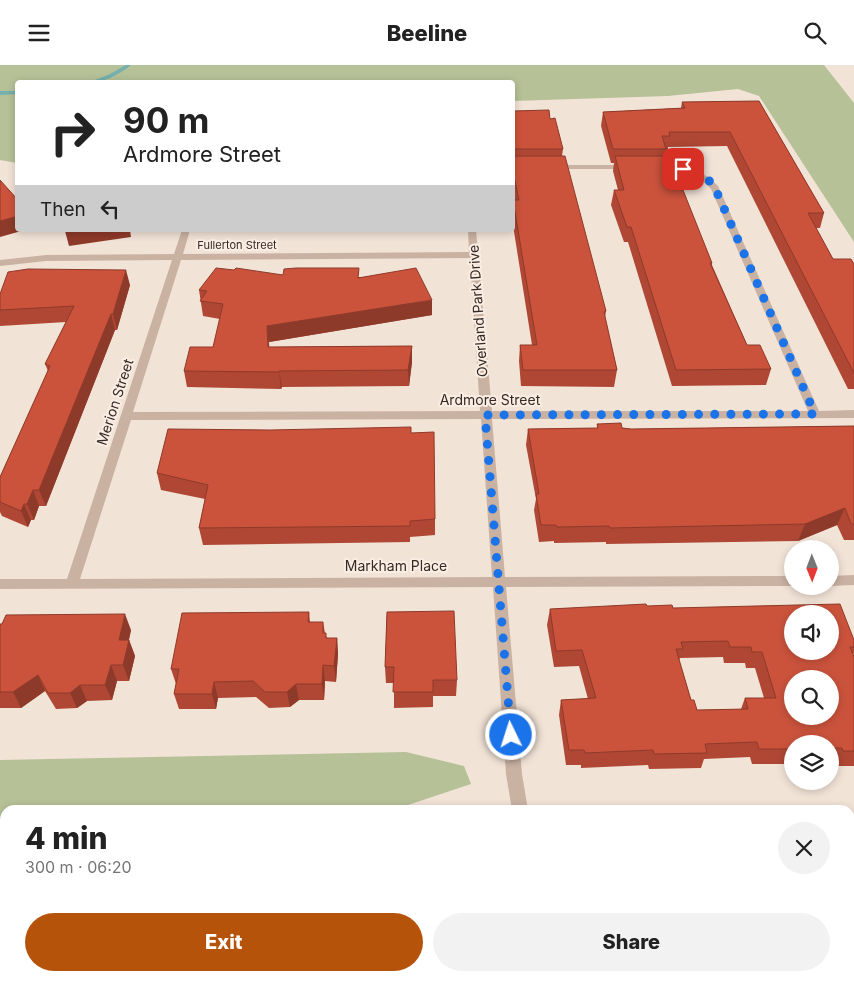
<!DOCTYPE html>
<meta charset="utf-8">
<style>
body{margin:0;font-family:Inter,sans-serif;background:#f2f2f2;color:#222;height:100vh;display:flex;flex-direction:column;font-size:19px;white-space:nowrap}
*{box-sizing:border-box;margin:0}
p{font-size:16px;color:#767676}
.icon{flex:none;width:28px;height:28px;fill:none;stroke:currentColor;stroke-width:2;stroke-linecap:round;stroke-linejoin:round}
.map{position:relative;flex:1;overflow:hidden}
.drawer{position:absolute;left:0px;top:740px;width:855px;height:176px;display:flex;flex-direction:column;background:#fff;border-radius:15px 15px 0 0;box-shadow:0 2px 8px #0003}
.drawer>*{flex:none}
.guide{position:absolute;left:15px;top:15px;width:500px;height:152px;border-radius:5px;box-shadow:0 2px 8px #0003;background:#fff;color:#222;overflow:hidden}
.needle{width:32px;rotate:179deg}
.buttons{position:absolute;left:784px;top:475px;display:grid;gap:10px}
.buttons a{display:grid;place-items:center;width:55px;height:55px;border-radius:50%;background:#fff;box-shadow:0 2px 8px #0003;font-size:25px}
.pin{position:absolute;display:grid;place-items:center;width:42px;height:42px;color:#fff;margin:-21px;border-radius:10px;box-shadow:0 2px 8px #0006}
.me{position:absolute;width:55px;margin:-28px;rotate:356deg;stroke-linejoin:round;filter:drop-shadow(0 0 4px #0008)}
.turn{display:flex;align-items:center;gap:18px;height:105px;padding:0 25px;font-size:22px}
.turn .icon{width:65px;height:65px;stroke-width:2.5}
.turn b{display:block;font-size:35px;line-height:42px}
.then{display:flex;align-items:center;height:48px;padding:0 25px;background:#0003;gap:10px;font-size:19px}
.round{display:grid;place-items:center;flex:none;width:52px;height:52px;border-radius:26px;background:#f2f2f2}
.overview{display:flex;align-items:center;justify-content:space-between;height:85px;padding:0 25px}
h1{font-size:30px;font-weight:800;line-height:38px}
.action{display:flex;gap:10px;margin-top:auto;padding:10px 25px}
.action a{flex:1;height:58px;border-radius:30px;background:#b45309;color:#fff;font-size:20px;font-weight:800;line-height:58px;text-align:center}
.action a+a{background:#f2f2f2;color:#222}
header{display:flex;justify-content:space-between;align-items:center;height:65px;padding:0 25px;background:#fff;font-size:22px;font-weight:800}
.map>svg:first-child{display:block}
.green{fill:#b6c197}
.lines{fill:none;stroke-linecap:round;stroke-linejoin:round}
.stream{fill:#75b0ae;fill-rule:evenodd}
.minor{fill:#cab2a3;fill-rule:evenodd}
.wall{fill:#af4734;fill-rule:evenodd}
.shaded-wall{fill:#8e3a2a}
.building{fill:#cb533c;stroke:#8e3a2a;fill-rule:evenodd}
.route{stroke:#1a73e8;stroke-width:9;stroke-dasharray:0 16.2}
.labels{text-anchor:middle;stroke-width:4;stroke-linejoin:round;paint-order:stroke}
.far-street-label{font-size:11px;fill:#342925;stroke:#faede3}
.street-label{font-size:14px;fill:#342925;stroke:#faede3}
</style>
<header><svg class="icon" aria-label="menu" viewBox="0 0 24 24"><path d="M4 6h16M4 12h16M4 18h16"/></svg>Beeline<svg class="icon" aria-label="search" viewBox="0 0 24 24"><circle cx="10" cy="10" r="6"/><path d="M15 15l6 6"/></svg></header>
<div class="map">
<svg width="854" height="916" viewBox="0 0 854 916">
<rect width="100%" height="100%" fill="#f2e3d7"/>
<!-- green -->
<g class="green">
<polygon points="0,0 824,0 854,38 854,177 759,31 738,24 668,31 513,36 512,18 18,18 17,98 0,95"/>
<polygon points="406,687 464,701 471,719 393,745 5,745 5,911 519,911 522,916 0,916 0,695"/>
<polygon points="850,852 854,852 854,916 750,916 749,911 850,911"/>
</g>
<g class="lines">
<!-- stream -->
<g class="stream">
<path d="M126,0h5c-12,10 -28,18 -44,18l21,-8z"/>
<polygon points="0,26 18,26 18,29 0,30"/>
</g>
<!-- minor -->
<g class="minor">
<polygon points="548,100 629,100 633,102 629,104 551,104 547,102"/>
<path d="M653,100c24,-4 49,4 65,21l101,225 35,-1v8l-362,1 13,158 287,-1v10l-286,1 16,187 6,36h-16l-6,-36 -13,-187 -493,2v-10h67l105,-319 -126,1 -46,5v-6l46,-5 128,-1 8,-24h8l-7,24 286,-2 -1,-22h8l16,181h316l-97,-222c-11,-12 -23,-18 -39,-19 -7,-1 -15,1 -20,-3zM470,193l10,153 -347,1 48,-152zM481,354l11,158 -412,2 51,-159z"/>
<polygon points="854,510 854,520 830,521 830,511"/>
<rect x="850" y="757" width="4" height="16"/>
<polygon points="603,911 623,911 625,916 605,916"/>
</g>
</g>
<!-- wall -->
<g class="wall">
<polygon points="759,36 824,148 820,163 816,163 833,194 854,199 854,324 848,324 727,81 668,82 668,85 666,85 665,91 681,125 712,198 712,200 747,280 771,304 766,320 672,321 628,177 624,177 611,140 614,125 618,125 613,106 614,98 611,98 601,61 603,47 681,43 682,37"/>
<polygon points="512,46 550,54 563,84 562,91 606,246 605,252 617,305 614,322 521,321 519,296 520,280 532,280 512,154 513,135 515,135 512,122"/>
<polygon points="234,205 283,210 360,212 432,250 269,277 269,282 412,281 412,297 409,321 282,322 281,324 187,322 184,306 213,282 220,254 203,251 199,225"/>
<polygon points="130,220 117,265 115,265 46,441 39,441 34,455 31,455 28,462 2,451 0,447 0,412 48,306 45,299 66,257 0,261 0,229"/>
<polygon points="597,359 631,364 854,361 854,475 844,475 837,460 798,476 606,479 606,477 554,478 554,476 539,477 534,445 536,434 526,380 528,364 597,363"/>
<polygon points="411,368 435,454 435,470 410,472 410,477 203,480 199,463 205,434 161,425 157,408"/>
<path d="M647,541l26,2 181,32v13l-1,2 1,2v109h-20l-1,-3h-3v-19h-38v20h-40l-2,-7 -46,2 -3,9 -52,1 -1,-4 -67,3v-3h-15l-7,-50 2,-15 27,-1 -9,-33 -25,1 -7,-42 3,-16zM723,592l1,6h21l1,5h9l9,30h-19l-4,11 -44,1 -6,-10 -12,-40 1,-2z"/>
<polygon points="309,547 310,557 323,557 325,568 327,573 337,573 338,589 336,617 325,616 324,635 299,635 290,642 269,643 256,632 218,633 216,644 179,644 174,629 176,619 171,604"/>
<polygon points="387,547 457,615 456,631 433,631 433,642 394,643 394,618 386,618 385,602"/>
<polygon points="0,559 131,565 129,575 135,591 129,616 117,616 112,635 87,636 77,643 56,644 45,626 21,643 0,643"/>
</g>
<!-- shaded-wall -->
<g class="shaded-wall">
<polygon points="18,151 18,165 25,165 0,172 0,156"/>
<polygon points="71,165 130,165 131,172 69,181 65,166"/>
<polygon points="126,205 130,220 117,265 113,249"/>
<polygon points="432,235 432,250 269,277 271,298 267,261"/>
<polygon points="111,249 115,265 46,441 39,425"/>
<polygon points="412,281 412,297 409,321 408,305"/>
<polygon points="279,306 282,322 281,324 279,307"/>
<polygon points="33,425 39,441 34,455 27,439"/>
<polygon points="24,439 31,455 28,462 21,446"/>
<polygon points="845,443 837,460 798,476 805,459"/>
<polygon points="125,549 131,565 125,591 119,575"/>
<polygon points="337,573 338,589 336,617 334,601"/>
<polygon points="129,575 135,591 129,616 123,600"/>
<polygon points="111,600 117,616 112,635 105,620"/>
<polygon points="323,600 325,616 324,635 322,619"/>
<polygon points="38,610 45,626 21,643 13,627"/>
<polygon points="214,617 218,633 216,644 212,629"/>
<polygon points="296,619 299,635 290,642 287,627"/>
<polygon points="80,620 87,636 77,643 70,628"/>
</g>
<!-- building -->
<g class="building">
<polygon points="759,36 824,148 808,148 833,194 851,194 854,199 854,308 730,67 669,67 670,71 662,71 666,84 613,84 603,47 685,43 682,37"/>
<polygon points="549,45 550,54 555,53 563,84 513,84 512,85 512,46"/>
<polygon points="512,91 565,91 606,246 604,247 617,305 523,305 520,280 537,280 513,135 519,135 512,102"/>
<polygon points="615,91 669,91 681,125 683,125 712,198 710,198 747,280 760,280 771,304 676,305 631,162 627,162 614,125 624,125"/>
<polygon points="0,115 18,135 18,151 0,156"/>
<polygon points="216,203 234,205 236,203 283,210 284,204 296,203 359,203 358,213 416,203 432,235 267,261 268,282 412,281 408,305 279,306 279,307 184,306 190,282 213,282 223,239 200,236 207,226 199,225"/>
<polygon points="28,204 126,205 113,249 111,249 39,425 33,425 27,439 24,439 21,446 0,437 0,412 50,301 45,299 74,241 0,245 0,229 8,207"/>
<polygon points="621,358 622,363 631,364 854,361 854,459 851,459 845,443 805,459 610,463 609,461 557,462 556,460 541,460 536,429 539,429 528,364 598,363 597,359"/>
<polygon points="411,362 411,368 434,367 435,454 410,456 410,461 199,463 208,420 157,408 168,364 270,365"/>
<path d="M646,539l1,2 25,-1 1,3 167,-4 14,36v7h-4l4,10v94h-11l-1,-3h-12v-4h-38v5h-33l-2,-7 -52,2 2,9 -53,1 -1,-4 -68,3 -1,-3h-15l-8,-50 35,-2 -14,-48 -26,1 -6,-42zM792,549h38v37h-38zM728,576l2,6h21l1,5h10l14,46h-31l3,11 -51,1 -3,-10h-3l-15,-51h7l-2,-7zM792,614h38v37h-38z"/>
<polygon points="454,546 457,615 433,615 433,627 393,627 394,602 385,602 387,547"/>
<polygon points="309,547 308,557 323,557 323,568 326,568 326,573 337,573 334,601 323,600 322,619 296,619 287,627 265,627 253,616 214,617 212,629 174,629 179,604 171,604 182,548"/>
<polygon points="125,549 119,575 129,575 123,600 111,600 105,620 80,620 70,628 48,628 38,610 13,627 0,627 0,559 2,559 6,550"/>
</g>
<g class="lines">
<!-- route -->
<polyline class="route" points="511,670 485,350 815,349 715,123 707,113 683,104"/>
</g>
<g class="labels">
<!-- far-street labels -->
<g class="far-street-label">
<text x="237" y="184">Fullerton Street</text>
</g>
<!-- street labels -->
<g class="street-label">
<text transform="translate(478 246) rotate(-94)" y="5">Overland Park Drive</text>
<text x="490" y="340">Ardmore Street</text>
<text transform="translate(115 337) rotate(-72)" y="5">Merion Street</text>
<text x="396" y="506">Markham Place</text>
</g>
</g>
</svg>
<div class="buttons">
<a><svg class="needle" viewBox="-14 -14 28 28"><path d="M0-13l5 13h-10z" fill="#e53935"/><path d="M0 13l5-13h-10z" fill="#767676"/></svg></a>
<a><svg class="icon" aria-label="sound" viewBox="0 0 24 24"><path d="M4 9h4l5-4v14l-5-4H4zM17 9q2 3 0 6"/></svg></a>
<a><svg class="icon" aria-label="search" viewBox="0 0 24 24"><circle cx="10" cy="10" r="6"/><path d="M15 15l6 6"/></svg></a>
<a><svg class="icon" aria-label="layers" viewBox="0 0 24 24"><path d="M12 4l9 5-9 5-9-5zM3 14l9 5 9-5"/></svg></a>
</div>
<div class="pin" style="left:683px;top:104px;background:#d93025"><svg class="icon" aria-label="arrive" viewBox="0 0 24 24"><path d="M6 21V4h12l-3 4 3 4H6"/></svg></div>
<svg class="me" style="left:511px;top:670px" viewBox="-20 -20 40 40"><circle r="17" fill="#1a73e8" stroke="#fff" stroke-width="3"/><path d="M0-11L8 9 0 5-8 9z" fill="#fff"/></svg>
<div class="guide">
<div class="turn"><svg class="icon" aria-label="right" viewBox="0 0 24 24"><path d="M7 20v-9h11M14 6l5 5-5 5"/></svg><div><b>90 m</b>Ardmore Street</div></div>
<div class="then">Then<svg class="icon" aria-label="left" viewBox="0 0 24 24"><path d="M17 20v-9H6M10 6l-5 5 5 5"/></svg></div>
</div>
<section class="drawer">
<div class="overview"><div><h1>4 min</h1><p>300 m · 06:20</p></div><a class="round"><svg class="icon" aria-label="close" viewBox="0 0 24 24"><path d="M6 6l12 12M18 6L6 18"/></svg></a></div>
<div class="action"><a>Exit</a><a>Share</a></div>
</section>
</div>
